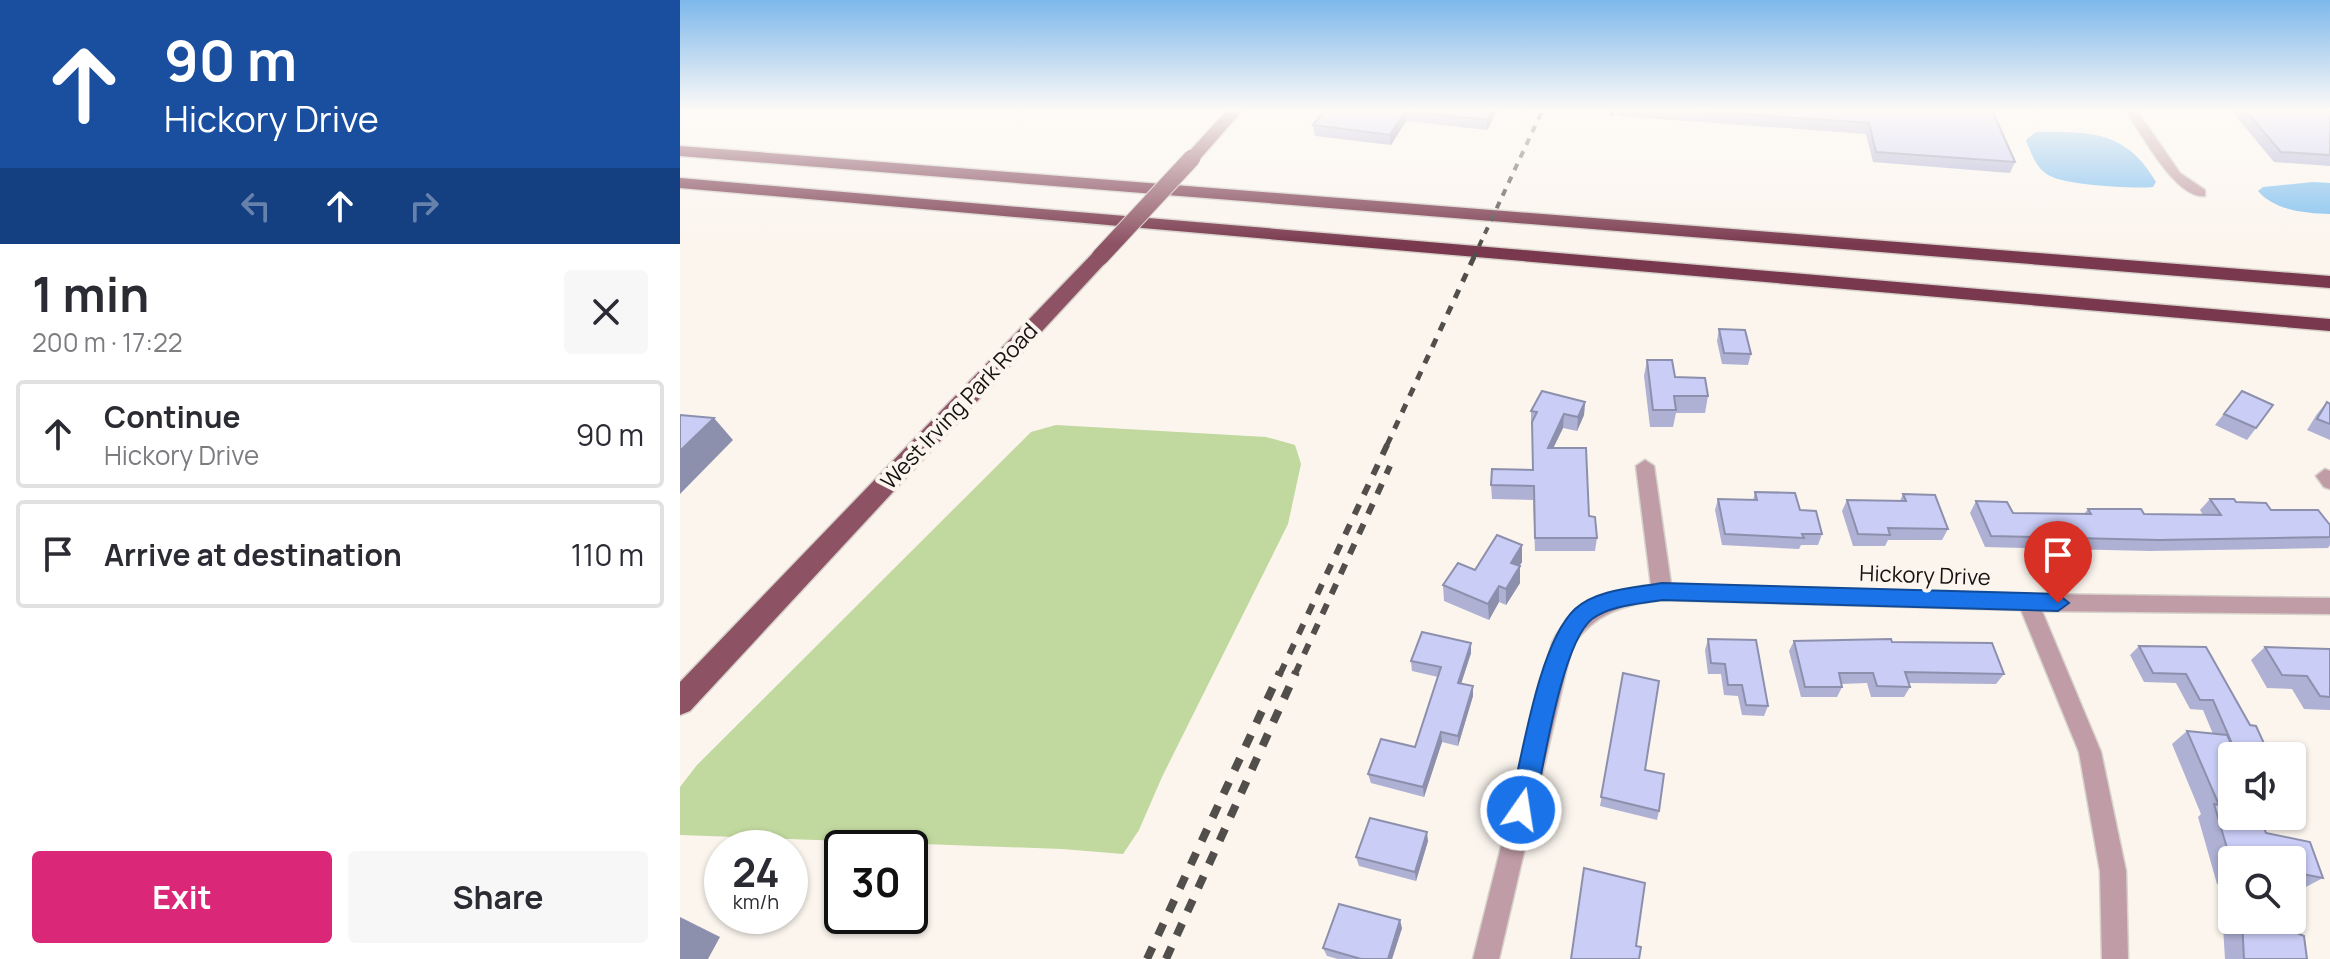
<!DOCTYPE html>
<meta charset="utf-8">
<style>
body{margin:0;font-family:Manrope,sans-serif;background:#f7f7f7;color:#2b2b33;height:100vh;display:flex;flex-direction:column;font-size:30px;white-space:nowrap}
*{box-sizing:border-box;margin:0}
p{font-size:26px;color:#7c7c81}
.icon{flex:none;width:44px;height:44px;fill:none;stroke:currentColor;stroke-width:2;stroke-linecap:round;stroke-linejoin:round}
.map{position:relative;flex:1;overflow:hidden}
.drawer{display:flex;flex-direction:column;background:#fff;width:680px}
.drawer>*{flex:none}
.banner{background:#1a4fa0;color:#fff;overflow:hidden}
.fabs{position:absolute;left:1538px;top:742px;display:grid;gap:16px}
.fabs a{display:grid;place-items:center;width:88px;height:88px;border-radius:8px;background:#fff;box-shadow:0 2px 6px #0004;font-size:40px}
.speed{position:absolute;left:24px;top:830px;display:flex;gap:16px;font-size:40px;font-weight:700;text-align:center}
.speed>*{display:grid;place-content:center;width:104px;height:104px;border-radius:50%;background:#fff;box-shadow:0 2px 6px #0004;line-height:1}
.speed small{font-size:20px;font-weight:400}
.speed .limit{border:4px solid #111;border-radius:12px;background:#fff;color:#111}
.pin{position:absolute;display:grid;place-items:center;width:68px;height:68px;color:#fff;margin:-82px -34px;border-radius:50% 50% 50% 0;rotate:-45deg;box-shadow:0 0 8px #0007}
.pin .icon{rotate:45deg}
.me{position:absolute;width:88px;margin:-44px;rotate:13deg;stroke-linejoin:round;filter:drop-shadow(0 0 6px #0008)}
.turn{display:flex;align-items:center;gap:28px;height:168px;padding:0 32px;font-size:36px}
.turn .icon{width:104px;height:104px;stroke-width:2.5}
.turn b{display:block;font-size:56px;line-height:68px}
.lanes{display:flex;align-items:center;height:76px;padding:0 32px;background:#0003;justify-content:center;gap:40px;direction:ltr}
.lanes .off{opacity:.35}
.round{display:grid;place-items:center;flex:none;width:84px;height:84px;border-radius:8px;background:#f7f7f7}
.headline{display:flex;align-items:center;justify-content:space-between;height:136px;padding:0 32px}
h1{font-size:48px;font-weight:700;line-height:60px}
.primary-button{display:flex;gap:16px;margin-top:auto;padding:16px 32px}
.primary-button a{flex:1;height:92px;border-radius:8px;background:#db2777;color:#fff;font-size:32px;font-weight:700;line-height:92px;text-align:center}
.primary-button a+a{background:#f7f7f7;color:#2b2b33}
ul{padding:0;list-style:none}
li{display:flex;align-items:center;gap:24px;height:108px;margin:0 16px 12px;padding:0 16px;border:4px solid #e1e1e2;border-radius:8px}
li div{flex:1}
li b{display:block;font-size:30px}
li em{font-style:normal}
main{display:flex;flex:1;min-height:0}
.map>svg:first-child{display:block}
.green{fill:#c1d89e}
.water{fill:#7ebfef}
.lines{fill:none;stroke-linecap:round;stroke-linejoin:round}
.street-casing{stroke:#d6d1ca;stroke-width:3}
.primary-casing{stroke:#d6d1ca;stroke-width:3}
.highway-casing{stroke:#d6d1ca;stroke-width:3}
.street{fill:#c09da6;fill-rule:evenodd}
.primary{fill:#8d5364;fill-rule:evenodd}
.highway{fill:#79384d;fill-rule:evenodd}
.rail-far3{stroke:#524e4b;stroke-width:4;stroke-dasharray:7 7;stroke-linecap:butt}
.rail-far2{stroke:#524e4b;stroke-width:5;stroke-dasharray:9 9;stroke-linecap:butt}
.rail-far1{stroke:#524e4b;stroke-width:6;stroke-dasharray:11 11;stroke-linecap:butt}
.rail{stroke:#524e4b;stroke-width:8;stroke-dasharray:13 13;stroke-linecap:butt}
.primary-bridge-casing{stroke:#d6d1ca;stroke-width:19;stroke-linecap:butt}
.primary-bridge{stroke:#8d5364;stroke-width:17}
.wall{fill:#aeb0d4}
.shaded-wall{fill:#8d90ac}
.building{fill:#cacdf6;stroke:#8d90ac;stroke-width:2}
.route{fill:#1a73e8;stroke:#114b97;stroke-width:2}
.labels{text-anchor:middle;stroke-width:8;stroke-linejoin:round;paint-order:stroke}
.street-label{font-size:22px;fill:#141210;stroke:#fbf5ee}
</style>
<main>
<section class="drawer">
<div class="banner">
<div class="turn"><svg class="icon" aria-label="ahead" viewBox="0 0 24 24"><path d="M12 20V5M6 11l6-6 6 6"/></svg><div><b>90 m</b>Hickory Drive</div></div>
<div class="lanes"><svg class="icon off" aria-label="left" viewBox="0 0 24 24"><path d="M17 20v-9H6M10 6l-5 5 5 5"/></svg><svg class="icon" aria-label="ahead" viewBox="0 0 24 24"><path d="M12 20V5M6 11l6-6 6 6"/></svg><svg class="icon off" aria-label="right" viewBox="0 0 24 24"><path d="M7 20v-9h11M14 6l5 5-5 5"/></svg></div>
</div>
<div class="headline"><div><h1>1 min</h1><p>200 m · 17:22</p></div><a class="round"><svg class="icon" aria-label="close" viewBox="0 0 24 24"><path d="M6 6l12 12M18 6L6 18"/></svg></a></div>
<ul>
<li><svg class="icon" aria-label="ahead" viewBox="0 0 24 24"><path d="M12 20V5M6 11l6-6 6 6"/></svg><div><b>Continue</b><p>Hickory Drive</p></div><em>90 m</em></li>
<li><svg class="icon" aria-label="arrive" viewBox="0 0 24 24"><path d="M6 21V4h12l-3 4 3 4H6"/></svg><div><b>Arrive at destination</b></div><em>110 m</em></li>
</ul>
<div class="primary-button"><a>Exit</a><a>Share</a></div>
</section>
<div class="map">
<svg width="1650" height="959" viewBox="0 0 1650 959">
<rect width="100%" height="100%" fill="#fbf5ee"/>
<!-- green -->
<polygon class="green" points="376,425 586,437 615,445 621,464 608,524 482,777 459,830 443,854 382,849 0,835 0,787 17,765 351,432"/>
<!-- water -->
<g class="water">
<path d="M1356,132c54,0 90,-2 120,50l-3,5c-21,2 -86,-2 -103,-11 -14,-7 -19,-23 -24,-36z"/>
<path d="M1633,182l17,1v31c-24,-1 -55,-3 -72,-23l5,-4z"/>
</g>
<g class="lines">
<!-- street casing -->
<g class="street-casing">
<g id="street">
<path d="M1445,109h11l44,64 25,17v6c-30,3 -65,-65 -80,-87z"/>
<path d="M965,460l9,6 17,118 357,10 302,4v16l-288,-3 59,141 25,119 2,88h-26l-2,-88 -21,-119 -58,-142 -359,-10c-38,4 -67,13 -90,46l-73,313h-26l79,-316c18,-39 59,-53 99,-58l-15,-119z"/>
<polygon points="1645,469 1650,471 1650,489 1644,487 1636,476"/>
</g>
</g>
<!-- primary casing -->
<g class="primary-casing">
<g id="primary">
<polygon points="548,109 564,109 518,161 506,161 506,155"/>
<polygon points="420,251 429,257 427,261 10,711 0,715 0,682 413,253"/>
</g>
</g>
<!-- highway casing -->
<g class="highway-casing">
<g id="highway">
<polygon points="0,146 1650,276 1650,288 0,156"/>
<polygon points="0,178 1650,319 1650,331 0,188"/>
</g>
</g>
<!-- street -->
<use href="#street" class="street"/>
<!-- primary -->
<use href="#primary" class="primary"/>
<!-- highway -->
<use href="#highway" class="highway"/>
<!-- rail-far3 -->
<g class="rail-far3">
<polyline points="931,116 933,109"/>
<polyline points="793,259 863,109"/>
</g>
<!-- rail-far2 -->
<polyline class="rail-far2" points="707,445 794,257"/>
<!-- rail-far1 -->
<g class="rail-far1">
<polyline points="600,674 708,443"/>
<polyline points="615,674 710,466"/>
</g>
<!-- rail -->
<g class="rail">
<polyline points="467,959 600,672"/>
<polyline points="486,959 616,672"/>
</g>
<!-- primary-bridge casing -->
<g class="primary-bridge-casing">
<polyline id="primary-bridge" points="420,257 512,158"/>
</g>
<!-- primary-bridge -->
<use href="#primary-bridge" class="primary-bridge"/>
</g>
<!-- wall -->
<g class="wall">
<polygon points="646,109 818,109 807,130 726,121 711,145 635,136 633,125"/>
<polygon points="939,109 1304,109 1335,162 1330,173 1193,162 1186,134 938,116"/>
<polygon points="1550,109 1650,109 1650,166 1594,162"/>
<polygon points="1039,329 1071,354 1068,365 1042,364 1037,341"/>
<polygon points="967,360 1028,396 1025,413 996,413 993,427 970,427 964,376"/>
<polygon points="1562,391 1576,428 1567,440 1535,425"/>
<polygon points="905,402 904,415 897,431 883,428 873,448 909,516 917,538 915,551 855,551 853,500 812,499 811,485 852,470 852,425 851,424 851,411"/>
<polygon points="1647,402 1650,404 1650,440 1627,430 1637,414"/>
<polygon points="1075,492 1120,510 1142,534 1138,545 1121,545 1119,549 1042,545 1035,510 1038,499 1073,500"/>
<polygon points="1223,494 1268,529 1262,540 1208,540 1205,546 1173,546 1162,511 1167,500 1220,501"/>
<polygon points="1530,499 1556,502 1650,525 1650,545 1648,548 1470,551 1305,547 1290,513 1296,501 1333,513 1404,514 1408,509 1464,514 1523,515 1520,510"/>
<polygon points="842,545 842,562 839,566 840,583 826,605 819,602 809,620 764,601 763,585"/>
<polygon points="1028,639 1088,706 1084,716 1062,715 1058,696 1044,695 1041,674 1028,674 1025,650"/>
<polygon points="1114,641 1212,642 1324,674 1316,684 1229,683 1230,687 1224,697 1191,697 1187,683 1161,684 1162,687 1157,697 1121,697 1109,651"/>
<polygon points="791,643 791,653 781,684 793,686 793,696 778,746 762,742 744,797 691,783 688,774 735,747 758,677 732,671 731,661"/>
<polygon points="1459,646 1526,647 1570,725 1587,750 1580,756 1552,756 1586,833 1643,878 1622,889 1612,887 1612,860 1552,860 1552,888 1537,884 1518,817 1521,814 1492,744 1507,731 1533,734 1523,710 1510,709 1496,683 1464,682 1450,655"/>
<polygon points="1585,647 1650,649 1650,710 1624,709 1612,689 1587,688 1571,660"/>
<polygon points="943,673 965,770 979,811 977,820 920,806"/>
<polygon points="748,841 736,881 679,866 676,857"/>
<polygon points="1552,905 1552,920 1604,920 1605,928 1627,959 1545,959 1542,911"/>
<polygon points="722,928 712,959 658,959 647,956 643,948"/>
</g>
<!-- shaded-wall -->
<g class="shaded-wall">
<polygon points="812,109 818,109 807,130 807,120"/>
<polygon points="725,111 726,121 711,145 710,135"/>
<polygon points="905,402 904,415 897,431 898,417"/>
<polygon points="884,414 883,428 867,461 868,448"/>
<polygon points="34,418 53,440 0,494 0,451"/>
<polygon points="842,545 842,562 831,579 831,563"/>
<polygon points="840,566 840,583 826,605 826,589"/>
<polygon points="819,586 819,602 809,620 808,604"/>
<polygon points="791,643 791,653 778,693 778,683"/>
<polygon points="793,686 793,696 778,746 778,736"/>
<polygon points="761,732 762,742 744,797 743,787"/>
<polygon points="747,832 748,841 736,881 735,872"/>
<polygon points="0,917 40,937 28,959 0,959"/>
<polygon points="720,920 722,928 712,959 708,959"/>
</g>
<!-- building -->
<g class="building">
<polygon points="646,109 812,109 807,120 725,111 710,135 633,125"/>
<polygon points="989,109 1312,110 1335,162 1196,152 1189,123"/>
<polygon points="1564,109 1650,109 1650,155 1601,152"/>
<polygon points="1039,329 1065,330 1071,354 1044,353"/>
<polygon points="967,360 992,360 995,377 1025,378 1028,396 994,396 996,410 973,410"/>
<polygon points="862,391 905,402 898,417 884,414 868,448 906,448 909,516 915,517 917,538 855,538 854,486 811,485 812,469 853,470 852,422 857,412 851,411"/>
<polygon points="1562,391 1593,405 1576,428 1544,414"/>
<polygon points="1647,402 1650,404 1650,424 1637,419"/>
<polygon points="0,415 34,418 0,451"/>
<polygon points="1075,492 1115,493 1120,510 1136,511 1142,534 1122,534 1124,538 1045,534 1038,499 1077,500"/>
<polygon points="1223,494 1255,495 1268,529 1208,528 1210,535 1178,534 1167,500 1226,501"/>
<polygon points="1530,499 1554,499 1556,502 1586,503 1591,510 1638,510 1650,525 1650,537 1479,540 1311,536 1296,501 1327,502 1333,513 1411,514 1408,509 1461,509 1464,514 1541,515"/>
<polygon points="817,535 842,545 831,563 840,566 826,589 819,586 808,604 763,585 778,563 795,570"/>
<polygon points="742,632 791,643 778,683 793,686 778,736 761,732 743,787 688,774 701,739 735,747 761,667 731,661"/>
<polygon points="1028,639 1076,640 1088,706 1066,705 1062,685 1048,685 1045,664 1031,663"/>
<polygon points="1211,639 1212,642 1312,643 1324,674 1225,672 1230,687 1197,686 1193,673 1159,673 1162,687 1125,687 1114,641"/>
<polygon points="1459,646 1526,647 1570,725 1576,726 1587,750 1553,746 1533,700 1520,700 1506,674 1473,673"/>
<polygon points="1585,647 1650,649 1650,697 1640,696 1627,676 1602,675"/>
<polygon points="943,673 979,681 965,770 984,774 979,811 921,797"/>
<polygon points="1507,731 1547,735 1557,756 1552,756 1552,816 1580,816 1586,833 1630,842 1643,878 1612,872 1612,860 1552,860 1552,865 1534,804 1539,805"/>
<polygon points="690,818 747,832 735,872 676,857"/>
<polygon points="904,868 965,883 956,946 961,947 959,959 891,959"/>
<polygon points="659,904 720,920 708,959 681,959 643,948"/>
<polygon points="1562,920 1604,920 1605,928 1624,936 1627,959 1564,959"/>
</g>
<!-- sky -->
<linearGradient id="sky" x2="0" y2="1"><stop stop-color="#7db8eb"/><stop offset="0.45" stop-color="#fdfaf7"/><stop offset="1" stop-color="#fdfaf7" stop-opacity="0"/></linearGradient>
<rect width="1650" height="244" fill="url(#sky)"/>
<!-- route -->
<path class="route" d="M982,583l396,11 11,9 -11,8 -396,-11c-23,4 -51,5 -70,19 -30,23 -49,150 -58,191l-4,9 -9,3 -8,-3 -4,-9c13,-51 29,-166 66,-201 22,-20 60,-21 87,-26z"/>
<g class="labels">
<!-- street labels -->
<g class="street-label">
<text transform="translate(279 406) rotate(-47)" y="8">West Irving Park Road</text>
<text transform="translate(1245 575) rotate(2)" y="8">Hickory Drive</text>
</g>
</g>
</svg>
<div class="fabs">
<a><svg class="icon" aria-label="sound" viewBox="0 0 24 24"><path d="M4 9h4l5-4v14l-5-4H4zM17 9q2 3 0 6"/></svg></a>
<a><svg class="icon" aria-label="search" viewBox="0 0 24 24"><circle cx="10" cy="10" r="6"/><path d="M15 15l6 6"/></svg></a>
</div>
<div class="speed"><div>24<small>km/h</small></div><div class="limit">30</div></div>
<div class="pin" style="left:1378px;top:603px;background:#d93025"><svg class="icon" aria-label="arrive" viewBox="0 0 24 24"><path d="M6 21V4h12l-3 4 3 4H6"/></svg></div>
<svg class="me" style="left:841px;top:810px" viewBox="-20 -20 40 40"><circle r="17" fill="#1a73e8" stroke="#fff" stroke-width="3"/><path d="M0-11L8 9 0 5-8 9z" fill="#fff"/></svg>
</div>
</main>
